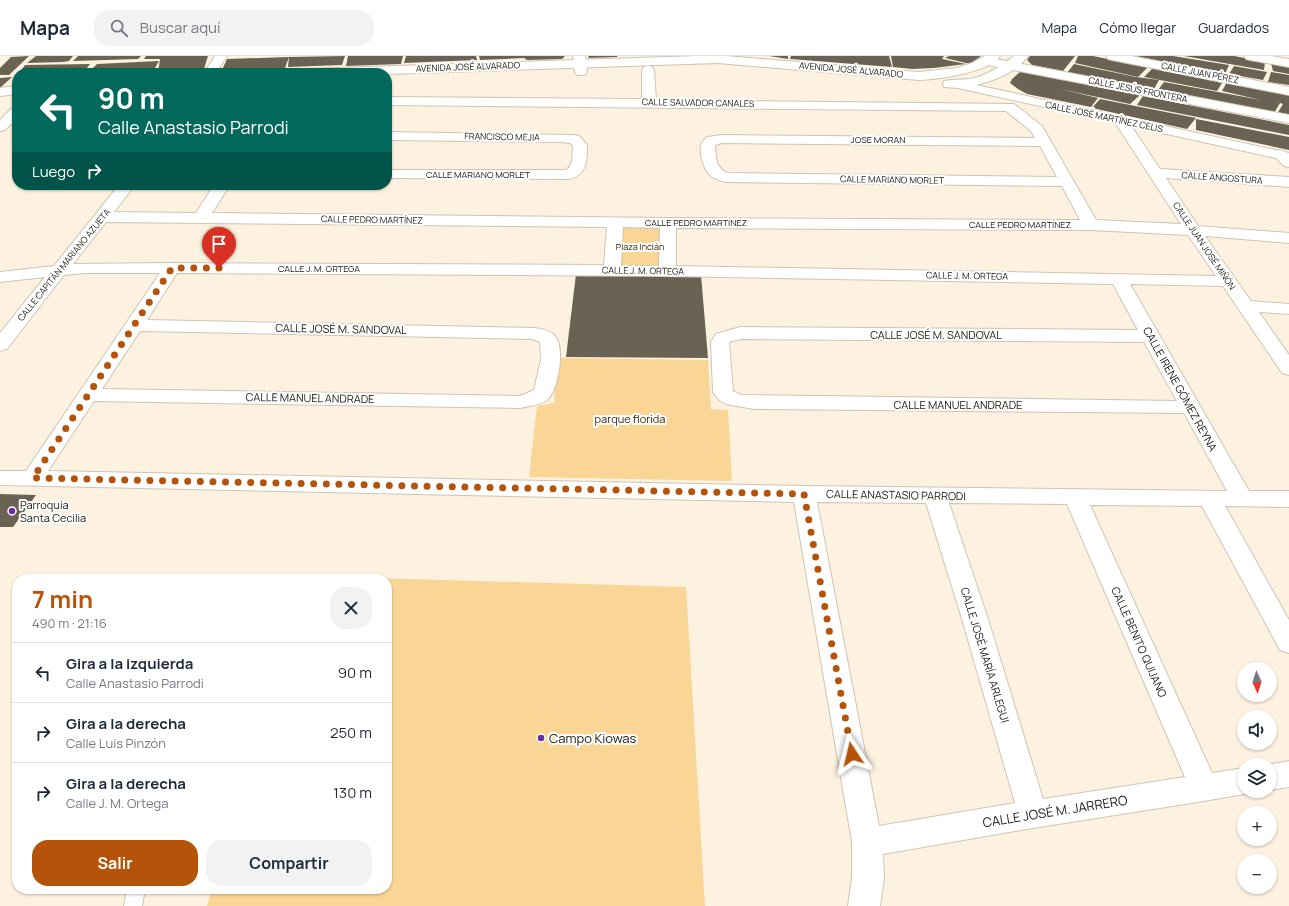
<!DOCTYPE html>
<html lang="es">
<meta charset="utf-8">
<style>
body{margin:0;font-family:Manrope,sans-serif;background:#f2f2f3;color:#1f2937;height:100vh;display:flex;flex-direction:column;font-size:15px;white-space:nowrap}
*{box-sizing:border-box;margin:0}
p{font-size:13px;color:#747a83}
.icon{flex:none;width:22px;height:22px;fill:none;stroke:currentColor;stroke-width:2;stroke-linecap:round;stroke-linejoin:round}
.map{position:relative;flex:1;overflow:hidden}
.sheet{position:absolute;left:12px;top:518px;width:380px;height:320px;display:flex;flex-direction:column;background:#fff;border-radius:16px;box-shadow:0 1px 3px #0004}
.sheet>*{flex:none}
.guide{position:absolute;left:12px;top:12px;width:380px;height:122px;border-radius:16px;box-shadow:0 1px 3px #0004;background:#00695c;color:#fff;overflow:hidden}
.needle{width:26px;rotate:177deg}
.tools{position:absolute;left:1237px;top:606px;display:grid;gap:8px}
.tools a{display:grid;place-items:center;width:40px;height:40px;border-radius:50%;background:#fff;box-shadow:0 1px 3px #0004;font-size:20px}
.pin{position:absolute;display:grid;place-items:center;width:34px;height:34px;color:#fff;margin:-41px -17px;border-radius:50% 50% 50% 0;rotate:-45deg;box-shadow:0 0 4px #0007}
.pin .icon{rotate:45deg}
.me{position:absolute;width:44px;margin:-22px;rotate:350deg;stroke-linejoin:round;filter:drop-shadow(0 0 3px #0008)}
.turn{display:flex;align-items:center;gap:14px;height:84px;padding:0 20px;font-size:18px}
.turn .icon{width:52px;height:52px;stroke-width:2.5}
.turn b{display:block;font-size:28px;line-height:34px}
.then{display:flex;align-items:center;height:38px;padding:0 20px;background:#0003;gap:8px;font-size:15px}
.round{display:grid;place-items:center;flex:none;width:42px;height:42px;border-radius:16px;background:#f2f2f3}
.summary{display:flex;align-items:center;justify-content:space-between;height:68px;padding:0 20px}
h1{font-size:24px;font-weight:700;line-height:30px;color:#b45309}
.cta{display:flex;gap:8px;margin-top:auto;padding:8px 20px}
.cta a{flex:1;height:46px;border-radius:16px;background:#b45309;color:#fff;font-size:16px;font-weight:700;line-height:46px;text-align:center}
.cta a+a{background:#f2f2f3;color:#1f2937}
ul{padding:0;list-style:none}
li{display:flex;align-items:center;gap:12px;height:60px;padding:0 20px;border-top:1px solid #e0e1e3}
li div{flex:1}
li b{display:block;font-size:15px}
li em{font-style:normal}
header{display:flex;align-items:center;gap:24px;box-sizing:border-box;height:56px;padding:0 20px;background:#fff;border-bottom:1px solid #e0e1e3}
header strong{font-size:19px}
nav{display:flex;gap:22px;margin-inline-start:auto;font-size:14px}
.search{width:280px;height:36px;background:#f2f2f3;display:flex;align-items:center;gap:10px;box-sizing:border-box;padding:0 14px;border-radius:16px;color:#747a83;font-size:15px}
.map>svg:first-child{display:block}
.green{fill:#f9d596}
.building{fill:#6a6252}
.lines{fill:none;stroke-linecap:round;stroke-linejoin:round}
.lane-casing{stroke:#cec4b3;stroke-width:2}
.street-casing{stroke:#cec4b3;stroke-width:2}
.secondary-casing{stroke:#cec4b3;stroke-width:2}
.lane{fill:#fff;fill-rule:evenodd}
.street{fill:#fff;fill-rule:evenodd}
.secondary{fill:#fff;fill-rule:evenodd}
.route{stroke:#b45309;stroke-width:7;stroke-dasharray:0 12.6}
.poi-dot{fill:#6d2ea4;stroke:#fff;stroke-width:1.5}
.labels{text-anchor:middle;stroke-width:4;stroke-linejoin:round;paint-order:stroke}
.far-street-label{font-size:9px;fill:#232019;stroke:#fff}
.far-park-label{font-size:9px;fill:#3a2700;stroke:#fff}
.street-label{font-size:11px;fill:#232019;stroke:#fff}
.park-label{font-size:11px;fill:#3a2700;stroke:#fff}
.poi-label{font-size:11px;fill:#232019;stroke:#fff;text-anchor:start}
.near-poi-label{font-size:13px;fill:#232019;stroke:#fff;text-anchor:start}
.near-street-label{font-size:13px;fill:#232019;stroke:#fff}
</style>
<header>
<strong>Mapa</strong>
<div class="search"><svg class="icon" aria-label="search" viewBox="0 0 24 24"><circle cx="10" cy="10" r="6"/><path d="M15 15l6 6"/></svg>Buscar aquí</div>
<nav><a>Mapa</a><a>Cómo llegar</a><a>Guardados</a></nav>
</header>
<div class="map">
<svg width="1289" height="850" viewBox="0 0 1289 850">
<rect width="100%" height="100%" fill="#fdf2e0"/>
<!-- green -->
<g class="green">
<polygon points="615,166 668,167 667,215 612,215"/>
<polygon points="556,302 708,304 711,353 728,354 732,425 529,421 537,350 554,347"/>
<polygon points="305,520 686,531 705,850 207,850 212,833 387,833 387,523 304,523"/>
</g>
<!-- building -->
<g class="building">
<polygon points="29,0 9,19 0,19 0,12 11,1"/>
<polygon points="36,0 73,0 69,5 63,6 27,7"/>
<polygon points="78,0 141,0 138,3 73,5"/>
<polygon points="146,0 208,0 204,13 195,16 164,17 158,17 160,3 144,3"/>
<polygon points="345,0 342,9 288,11 289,1"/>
<polygon points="348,0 403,0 401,8 346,10"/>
<polygon points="406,0 476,0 477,4 404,7"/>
<polygon points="479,0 565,0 562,3 527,4 524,2 480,4"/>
<polygon points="588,0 617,0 617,1 589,2"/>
<polygon points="769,0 788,0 788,3"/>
<polygon points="791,0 889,0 892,11 790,3"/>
<polygon points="891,0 944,0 942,3 966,8 934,12 912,13 893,11"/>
<polygon points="949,0 981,0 970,8 945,2"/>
<polygon points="1030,0 1075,0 1063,15 1032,9 1027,4"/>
<polygon points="1078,0 1093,0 1148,11 1138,21 1075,7"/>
<polygon points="1135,0 1173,0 1229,9 1225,18"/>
<polygon points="1184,0 1234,0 1265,6 1264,14"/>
<polygon points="289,1 285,12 222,14 227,3"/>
<polygon points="159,5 152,17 88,17 97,8"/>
<polygon points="1271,7 1289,10 1289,18 1273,15"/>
<polygon points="90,8 83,17 19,17 25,9"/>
<polygon points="1074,8 1136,21 1159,24 1154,33 1067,17"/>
<polygon points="1234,10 1267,16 1263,24 1229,18"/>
<polygon points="1153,12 1222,27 1217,35 1144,21"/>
<polygon points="1021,15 1140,39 1130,48 1060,33 1098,42 1091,51 1027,38 1018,33 1010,27 1012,23"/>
<polygon points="1271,16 1289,19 1289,29 1268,26"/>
<polygon points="12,21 0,32 0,22"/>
<polygon points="1164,26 1261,44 1222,35 1227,26 1289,39 1289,60 1277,58 1283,48 1280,47 1274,57 1158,34"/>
<polygon points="1143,40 1289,69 1289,79 1137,49"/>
<polygon points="1100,43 1196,62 1187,73 1092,52"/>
<polygon points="1196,63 1289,81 1289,94 1196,74"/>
<polygon points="576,218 701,219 708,302 566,301"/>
<polygon points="0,438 36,439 13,471 0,471"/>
</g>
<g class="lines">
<!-- lane casing -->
<g class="lane-casing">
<polygon id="lane" points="127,833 145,833 142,850 124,850"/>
</g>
<!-- street casing -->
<g class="street-casing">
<g id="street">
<polygon points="215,0 227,0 216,17 204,17"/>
<polygon points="573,0 585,0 587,16 585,19 577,19 575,16"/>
<polygon points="1106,0 1131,0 1289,31 1289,39 1112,4 1108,3"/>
<polygon points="1244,0 1271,0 1289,3 1289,11 1250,4 1246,3"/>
<polygon points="986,1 1289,59 1289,67 982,8 980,5 982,2"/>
<path d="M648,10l4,1 2,3 2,30 358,4 28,22 54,94 85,4 -67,-103 2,-3 5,-1 5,1 34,51 129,8v10l-123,-9 32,48 91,7v10l-84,-7 46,65 38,3v10l-30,-2 30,43v20l-7,-2 -59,-87 -93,-2 119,207h40v16l-64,-1 64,114v33l-9,-3 -78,-144 -112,-1 122,268 32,-5v23h8l-8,3 -40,7 -171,27 -150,26 1,24 -4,28h-32l4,-28v-36l-58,-340 -794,-17v-14h26l134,-198h-75l-21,2 -57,74 -7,2v-18l45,-56 -45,5v-10l54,-6 65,-81h16l-21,27 82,1 18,-28h16l-18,28 456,5 412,2 -18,-34 -337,-4c-5,-2 -11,-3 -15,-7 -6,-5 -11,-22 -9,-30 1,-3 4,-6 6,-8l15,-2 313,3 -4,-7 -25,-20 -619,-6v-8l255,2v-29l2,-3zM722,87l318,3 17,31 -330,-4c-12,-6 -11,-16 -12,-28zM106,166l501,5 -3,38 -432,-2 -99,1zM623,171l37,1 -1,38h-38zM676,172l415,2 97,5 28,41 -540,-10zM177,217l490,3 446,8 25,46 -398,-3 -24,7 -5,8 2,50 6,8 7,4 28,5 430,4 43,78 -423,-5 -756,-15 46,-70 426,7c9,-2 20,-3 27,-8 12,-10 18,-53 8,-64 -5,-6 -14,-7 -20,-8l-388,-8zM140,275l392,8 8,3 1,18 -7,30 -14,6 -418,-7zM741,283l403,3 33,59 -436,-6 -8,-4 -4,-49zM817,446l109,1 36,116 53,184 -136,23zM949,447l118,1 118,273 -142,22 -55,-180z"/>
<polygon points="17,51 17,62 5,74 0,75 0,64 12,52"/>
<path d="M387,76l187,3 5,1 8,9c0,16 0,30 -18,34l-182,-1v-8h179c8,-5 6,-15 7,-24l-3,-3 -10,-1 -173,-2z"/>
<polygon points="1279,94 1284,95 1289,99 1289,111 1284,110 1272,98 1274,95"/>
<polygon points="1289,705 1289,731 1270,734 1270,709 1268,709"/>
</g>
</g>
<!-- secondary casing -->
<g class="secondary-casing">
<g id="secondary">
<path d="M698,0h28l193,16 38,-4 15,-5 13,-7h15c-12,17 -61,23 -81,24l-201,-17 -331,11 -89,-1 2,-3 4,-1z"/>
<path d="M1014,0h14c-11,16 -35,25 -52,29l313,68v8l-331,-73 -14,-1 -1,-3 1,-3c9,-2 17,-1 26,-2 16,-3 31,-13 44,-23z"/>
<polygon points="17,30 17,38 0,40 0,32"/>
</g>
</g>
<!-- lane -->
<use href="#lane" class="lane"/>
<!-- street -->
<use href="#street" class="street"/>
<!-- secondary -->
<use href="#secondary" class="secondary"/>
</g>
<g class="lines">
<!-- route -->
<polyline class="route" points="219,212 172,212 33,422 804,438 852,698"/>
</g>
<!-- markers -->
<g class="poi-dot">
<circle cx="12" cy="455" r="4"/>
<circle cx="541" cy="682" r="4"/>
</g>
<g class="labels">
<!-- far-street labels -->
<g class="far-street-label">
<text transform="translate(468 11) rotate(-2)" y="3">AVENIDA JOSÉ ALVARADO</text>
<text transform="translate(851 14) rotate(5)" y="3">AVENIDA JOSÉ ALVARADO</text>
<text transform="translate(1200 17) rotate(11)" y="3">CALLE JUAN PÉREZ</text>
<text transform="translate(1138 34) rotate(11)" y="3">CALLE JESÚS FRONTERA</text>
<text transform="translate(698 47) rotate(1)" y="3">CALLE SALVADOR CANALES</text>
<text transform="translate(1104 61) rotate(12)" y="3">CALLE JOSÉ MARTÍNEZ CELIS</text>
<text transform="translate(502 81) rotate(1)" y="3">FRANCISCO MEJIA</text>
<text x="878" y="87">JOSE MORAN</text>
<text x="478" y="122">CALLE MARIANO MORLET</text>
<text transform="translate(1222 122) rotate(4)" y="3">CALLE ANGOSTURA</text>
<text transform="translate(892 124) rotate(1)" y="3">CALLE MARIANO MORLET</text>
<text transform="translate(372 164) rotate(1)" y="3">CALLE PEDRO MARTÍNEZ</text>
<text x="696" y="170">CALLE PEDRO MARTÍNEZ</text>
<text x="1020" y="172">CALLE PEDRO MARTÍNEZ</text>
<text transform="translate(1204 190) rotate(56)" y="3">CALLE JUAN JOSÉ MIÑÓN</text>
<text transform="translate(64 209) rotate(-51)" y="3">CALLE CAPITÁN MARIANO AZUETA</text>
<text x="319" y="216">CALLE J. M. ORTEGA</text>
<text transform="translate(643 215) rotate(1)" y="3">CALLE J. M. ORTEGA</text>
<text transform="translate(967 220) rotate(1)" y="3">CALLE J. M. ORTEGA</text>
</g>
<!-- far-park labels -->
<g class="far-park-label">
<text x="640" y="194">Plaza Inclán</text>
</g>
<!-- street labels -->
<g class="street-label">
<text transform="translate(341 273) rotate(1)" y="4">CALLE JOSÉ M. SANDOVAL</text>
<text x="936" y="283">CALLE JOSÉ M. SANDOVAL</text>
<text transform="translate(1180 333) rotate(61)" y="4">CALLE IRENE GÓMEZ REYNA</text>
<text transform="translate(310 342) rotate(1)" y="4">CALLE MANUEL ANDRADE</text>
<text x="958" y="353">CALLE MANUEL ANDRADE</text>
<text transform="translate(896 439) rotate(1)" y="4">CALLE ANASTASIO PARRODI</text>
<text transform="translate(1139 586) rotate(66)" y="4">CALLE BENITO QUIJANO</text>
<text transform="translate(985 599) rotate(73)" y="4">CALLE JOSÉ MARÍA ARLEGUI</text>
</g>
<!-- park labels -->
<g class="park-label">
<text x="630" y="367">parque florida</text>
</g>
<!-- poi labels -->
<g class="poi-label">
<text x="20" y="453">Parroquia<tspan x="20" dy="13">Santa Cecilia</tspan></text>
</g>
<!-- near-poi labels -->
<g class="near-poi-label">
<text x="549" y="687">Campo Kiowas</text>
</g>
<!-- near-street labels -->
<g class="near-street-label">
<text transform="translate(1055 755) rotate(-9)" y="5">CALLE JOSÉ M. JARRERO</text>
</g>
</g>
</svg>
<div class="tools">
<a><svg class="needle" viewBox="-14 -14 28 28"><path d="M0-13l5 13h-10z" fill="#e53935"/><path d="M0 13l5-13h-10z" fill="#747a83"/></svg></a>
<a><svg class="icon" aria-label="sound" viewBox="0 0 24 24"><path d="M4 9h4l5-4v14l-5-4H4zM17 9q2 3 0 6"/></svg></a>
<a><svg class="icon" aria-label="layers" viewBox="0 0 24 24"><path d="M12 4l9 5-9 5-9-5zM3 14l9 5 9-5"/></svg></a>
<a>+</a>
<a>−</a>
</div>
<div class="pin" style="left:219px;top:212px;background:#d93025"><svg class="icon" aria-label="arrive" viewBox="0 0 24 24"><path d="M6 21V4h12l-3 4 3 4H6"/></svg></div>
<svg class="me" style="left:852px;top:698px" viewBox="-20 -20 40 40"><path d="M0-17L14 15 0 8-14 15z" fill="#b45309" stroke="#fff" stroke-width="4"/></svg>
<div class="guide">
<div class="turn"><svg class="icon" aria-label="left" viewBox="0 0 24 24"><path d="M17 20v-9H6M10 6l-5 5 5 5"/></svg><div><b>90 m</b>Calle Anastasio Parrodi</div></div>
<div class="then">Luego<svg class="icon" aria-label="right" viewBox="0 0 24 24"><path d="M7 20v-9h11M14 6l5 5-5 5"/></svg></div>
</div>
<section class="sheet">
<div class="summary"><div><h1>7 min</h1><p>490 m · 21:16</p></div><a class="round"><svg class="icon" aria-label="close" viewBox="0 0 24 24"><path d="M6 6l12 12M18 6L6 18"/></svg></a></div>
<ul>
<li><svg class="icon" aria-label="left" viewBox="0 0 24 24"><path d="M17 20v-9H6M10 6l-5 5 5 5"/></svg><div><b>Gira a la izquierda</b><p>Calle Anastasio Parrodi</p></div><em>90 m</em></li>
<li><svg class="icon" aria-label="right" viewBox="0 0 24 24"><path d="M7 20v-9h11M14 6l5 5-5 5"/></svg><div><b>Gira a la derecha</b><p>Calle Luis Pinzón</p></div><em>250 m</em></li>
<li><svg class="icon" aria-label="right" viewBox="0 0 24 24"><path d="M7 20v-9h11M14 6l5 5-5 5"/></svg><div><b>Gira a la derecha</b><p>Calle J. M. Ortega</p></div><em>130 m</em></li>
</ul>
<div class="cta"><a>Salir</a><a>Compartir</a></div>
</section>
</div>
